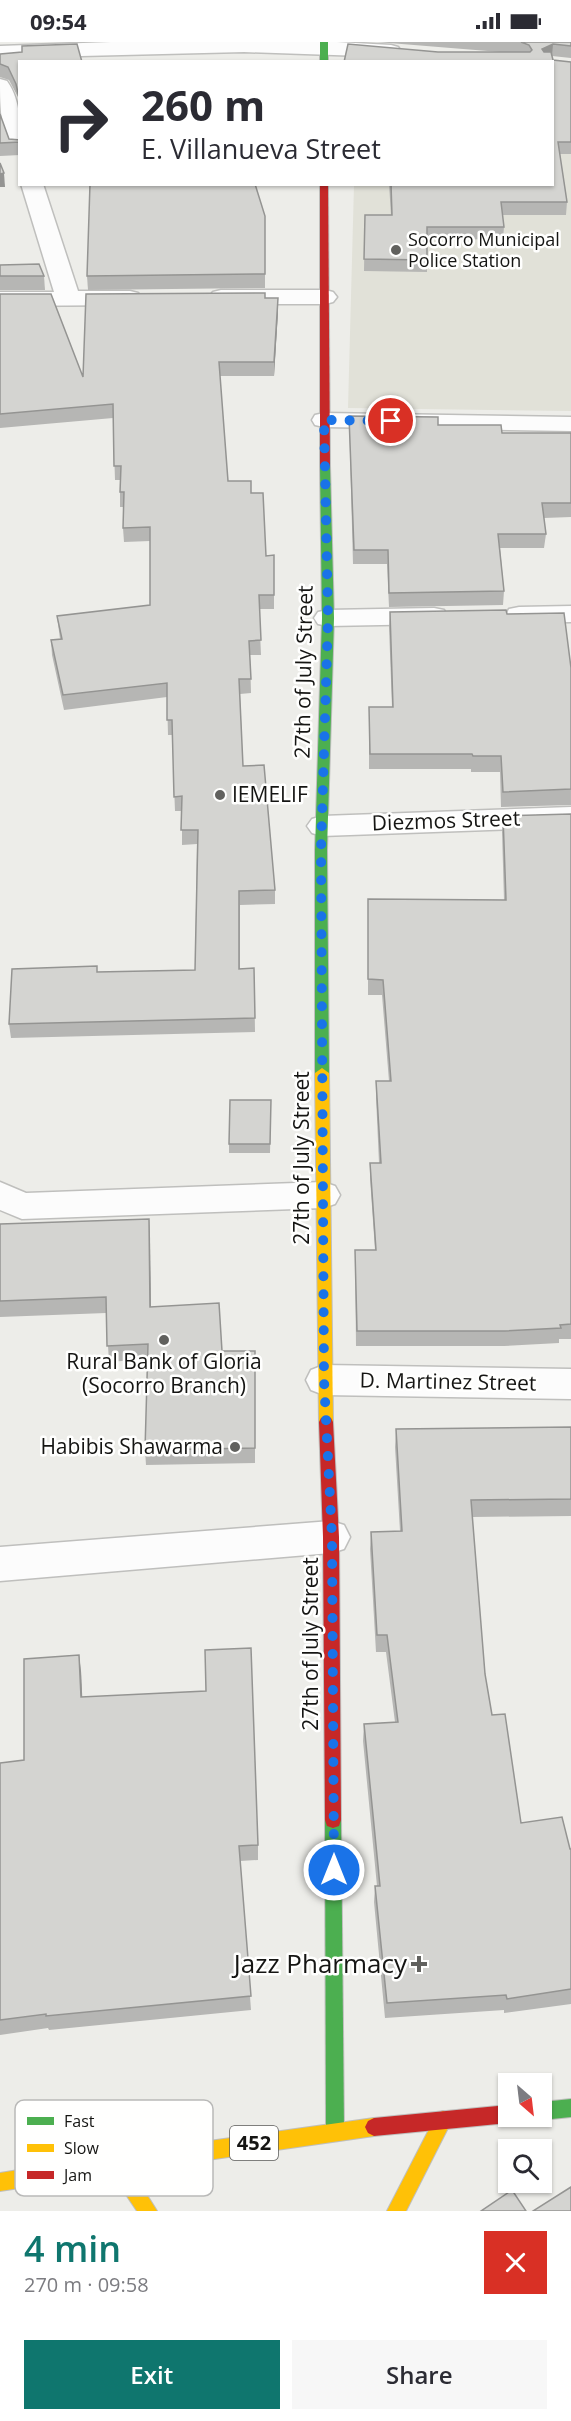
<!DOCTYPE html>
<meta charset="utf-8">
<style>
body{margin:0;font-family:"Open Sans",sans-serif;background:#f7f7f7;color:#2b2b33;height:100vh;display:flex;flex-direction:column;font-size:22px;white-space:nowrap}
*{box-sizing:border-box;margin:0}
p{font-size:20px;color:#7c7c81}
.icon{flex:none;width:33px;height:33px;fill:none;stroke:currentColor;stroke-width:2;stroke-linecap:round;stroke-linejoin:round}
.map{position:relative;height:2169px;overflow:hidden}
.sheet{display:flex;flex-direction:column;background:#fff;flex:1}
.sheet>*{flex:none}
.guide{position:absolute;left:18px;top:18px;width:536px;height:126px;border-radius:0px;box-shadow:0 2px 4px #0004;background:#fff;color:#2b2b33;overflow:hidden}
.needle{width:39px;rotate:152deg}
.tools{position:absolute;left:498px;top:2031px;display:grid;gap:12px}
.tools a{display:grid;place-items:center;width:54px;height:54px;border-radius:0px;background:#fff;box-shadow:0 2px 4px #0004;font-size:30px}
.pin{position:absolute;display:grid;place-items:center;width:51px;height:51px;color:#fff;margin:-26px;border:3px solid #fff;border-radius:50%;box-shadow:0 2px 6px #0007}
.me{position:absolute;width:66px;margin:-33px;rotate:0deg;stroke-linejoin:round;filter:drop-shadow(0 0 4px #0008)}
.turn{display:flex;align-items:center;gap:21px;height:126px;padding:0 24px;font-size:27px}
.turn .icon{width:78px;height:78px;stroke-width:2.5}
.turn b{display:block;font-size:42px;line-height:51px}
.round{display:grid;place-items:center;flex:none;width:63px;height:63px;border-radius:0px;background:#f7f7f7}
.overview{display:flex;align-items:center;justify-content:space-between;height:102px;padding:0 24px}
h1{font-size:36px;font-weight:600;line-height:45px;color:#0f766e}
.button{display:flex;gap:12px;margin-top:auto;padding:12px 24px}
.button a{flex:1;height:69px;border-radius:0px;background:#0f766e;color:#fff;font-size:24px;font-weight:600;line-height:69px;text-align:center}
.button a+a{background:#f7f7f7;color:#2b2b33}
.status{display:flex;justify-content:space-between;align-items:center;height:42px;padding:0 30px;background:#fff;direction:ltr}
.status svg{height:16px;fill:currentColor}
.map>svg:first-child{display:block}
.built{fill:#e1e1d8}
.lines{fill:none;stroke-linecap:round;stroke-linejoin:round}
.street-casing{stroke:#bfbfbd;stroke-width:3}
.fast-casing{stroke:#bfbfbd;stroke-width:2}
.slow-casing{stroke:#bfbfbd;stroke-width:2}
.jam-casing{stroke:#bfbfbd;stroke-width:2}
.street{fill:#fcfcfc;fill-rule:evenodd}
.fast{fill:#4caf50;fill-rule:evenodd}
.slow{fill:#ffc107;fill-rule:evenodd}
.jam{fill:#c62828;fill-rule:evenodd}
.wall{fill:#b6b6b4}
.shaded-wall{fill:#949492}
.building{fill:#d4d4d1;stroke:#949492;stroke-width:1.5}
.route{stroke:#1a73e8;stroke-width:10;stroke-dasharray:0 18}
.poi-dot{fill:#61615e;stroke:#fffffe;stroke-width:2}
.labels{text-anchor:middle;stroke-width:5;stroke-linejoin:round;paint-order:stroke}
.far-poi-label{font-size:18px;fill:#151513;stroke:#fffffe;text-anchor:start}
.shield{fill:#fffffe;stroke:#5b5b5a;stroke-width:1.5}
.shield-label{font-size:20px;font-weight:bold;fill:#151513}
.street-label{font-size:21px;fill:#151513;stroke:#fffffe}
.poi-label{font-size:21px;fill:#151513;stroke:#fffffe;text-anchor:start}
.near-poi-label{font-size:26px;fill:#151513;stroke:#fffffe;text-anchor:end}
.key{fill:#fffffe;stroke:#b9b9b8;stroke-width:1.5}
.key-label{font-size:16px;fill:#151513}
</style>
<div class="status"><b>09:54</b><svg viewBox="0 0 49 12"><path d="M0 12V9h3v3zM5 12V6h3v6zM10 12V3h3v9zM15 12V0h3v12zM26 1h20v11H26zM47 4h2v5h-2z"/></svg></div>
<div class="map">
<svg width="571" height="2169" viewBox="0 0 571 2169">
<rect width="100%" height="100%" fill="#edede9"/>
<!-- built -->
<polygon class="built" points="571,31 571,369 348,366 354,143 552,142"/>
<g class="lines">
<!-- street casing -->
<g class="street-casing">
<g id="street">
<polygon points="111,0 337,0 391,3 398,5 401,9 398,13 391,15 244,10 0,16 0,4"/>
<path d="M0,37l7,2c15,21 13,47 13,71l-8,-1c-12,-21 -12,-48 -12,-72z"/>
<polygon points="21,142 43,142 78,249 130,249 138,251 142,256 138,261 130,263 0,264 0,250 54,250"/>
<polygon points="221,248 325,248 333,250 337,255 333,260 325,262 221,262 213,260 209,255 213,250"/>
<polygon points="324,371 571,375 571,389 324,385 315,383 312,378 315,373"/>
<polygon points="571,564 571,580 519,581 509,579 506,573 509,567 519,565"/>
<polygon points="434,566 444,568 447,574 444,580 434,582 328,584 318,582 314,576 318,570 328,568"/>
<polygon points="571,765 571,785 322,794 312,791 307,784 312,777 322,774"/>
<polygon points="0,1140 26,1151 323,1140 335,1144 340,1153 335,1162 323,1166 22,1177 0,1168"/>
<polygon points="324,1323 571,1327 571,1357 324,1353 311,1348 306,1338 311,1328"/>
<polygon points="331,1479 344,1483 350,1495 344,1507 331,1511 0,1539 0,1505"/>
</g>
</g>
<!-- fast casing -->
<g class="fast-casing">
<g id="fast">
<rect x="320" y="0" width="8" height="20"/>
<polygon points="325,421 330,424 334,576 327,808 329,1031 322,1036 315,1031 315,808 322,576 320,424"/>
<polygon points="333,1770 339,1772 341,1778 344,2089 341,2095 335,2098 329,2095 326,2089 325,1778 327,1772"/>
<polygon points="571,2057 571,2075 542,2078 536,2075 542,2074 542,2060"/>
</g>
</g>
<!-- slow casing -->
<g class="slow-casing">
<g id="slow">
<polygon points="322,1026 329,1031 333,1380 331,1384 326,1386 321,1384 319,1380 315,1031"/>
<polygon points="443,2069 449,2072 452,2078 406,2169 387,2169 437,2072"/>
<polygon points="374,2076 380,2079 383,2085 380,2091 374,2094 132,2129 157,2169 137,2169 112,2132 0,2149 0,2131 115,2112"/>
</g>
</g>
<!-- jam casing -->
<g class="jam-casing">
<g id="jam">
<polygon points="320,142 328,142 330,424 325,427 320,424"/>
<polygon points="326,1374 331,1376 333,1380 339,1495 341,1778 339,1784 333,1786 327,1784 325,1778 323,1495 319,1380 321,1376"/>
<polygon points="508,2063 508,2074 516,2074 514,2078 508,2081 374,2094 368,2091 365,2085 368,2079 374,2076"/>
</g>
</g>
<!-- street -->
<use href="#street" class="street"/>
<!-- fast -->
<use href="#fast" class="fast"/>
<!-- slow -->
<use href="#slow" class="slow"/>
<!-- jam -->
<use href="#jam" class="jam"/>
</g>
<!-- wall -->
<g class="wall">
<polygon points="377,0 571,0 571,16 552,14 553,18 571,20 571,112 560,112 567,160 566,173 502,173 504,185 503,197 427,198 427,230 364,229 365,173 391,173 389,142 552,142 438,10 500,10"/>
<polygon points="0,12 20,20 20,67 18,55 9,38 0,35"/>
<polygon points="0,72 9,97 20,98 20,113 0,114"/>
<polygon points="265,174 265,246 88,248 87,234"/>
<polygon points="0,223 44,234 45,248 0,248"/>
<polygon points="0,252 83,335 265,256 278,270 274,334 220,334 228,439 251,451 266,514 274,513 274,567 259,567 261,613 250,613 251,651 240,652 243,724 275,848 275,862 240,863 240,927 254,926 255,990 11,996 9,982 97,924 97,930 195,928 197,802 182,803 182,769 175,769 172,693 168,693 167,655 64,668 52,613 51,598 60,597 57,574 150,563 150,499 124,500 123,486 124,465 120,465 120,438 115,438 113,376 0,386"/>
<polygon points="349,374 438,383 502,391 571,391 571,475 544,476 546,492 544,506 500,506 504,549 503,563 389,565 387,522 353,522"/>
<polygon points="390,570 507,572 571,626 571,763 501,765 500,730 471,730 471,727 369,727 369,665 392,665 389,585"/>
<polygon points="571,772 571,1297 559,1297 559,1301 504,1304 356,1304 355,1208 375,1208 370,1136 370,1121 379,1121 376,1055 376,1039 389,1039 382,953 368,953 368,857 504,858 502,790 503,774"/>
<polygon points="271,1058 270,1111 229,1111 229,1102"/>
<polygon points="149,1177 151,1265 222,1309 255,1309 255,1421 146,1423 145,1408 148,1317 109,1320 106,1271 0,1275 0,1182"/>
<polygon points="571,1385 571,1474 472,1475 485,1632 492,1673 521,1781 571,1807 571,1962 504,1971 504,1968 385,1976 374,1860 375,1844 377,1844 363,1699 364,1682 395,1680 386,1610 376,1610 370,1507 371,1490 400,1489 395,1405 396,1387"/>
<polygon points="81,1629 82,1655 258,1803 258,1818 240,1819 251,1968 49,1988 48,1986 0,1993 0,1721 24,1718"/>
</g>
<!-- shaded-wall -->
<g class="shaded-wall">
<polygon points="553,2 552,14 541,19 542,7"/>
<polygon points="4,131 5,145 0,145 0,132"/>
<polygon points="278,256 278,270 274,334 274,320"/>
<polygon points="149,1177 150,1193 151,1281 150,1265"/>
<polygon points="79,1613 81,1629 83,1671 81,1655"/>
</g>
<!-- building -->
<g class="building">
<polygon points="521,0 571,0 571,4 553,2 542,7 544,10 551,10 553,18 571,20 571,100 558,100 567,160 501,160 504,185 427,185 427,218 364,217 365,173 392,173 391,142 552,142 552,20 344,20 348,2 438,10 530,10 532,8 529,3"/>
<polygon points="77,2 82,20 20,20 20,60 16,42 8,25 0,22 0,12 22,10 22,4"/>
<polygon points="0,72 9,97 20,98 20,100 0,101"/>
<polygon points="0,121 4,131 0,132"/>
<polygon points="90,142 255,142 265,174 265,232 87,234"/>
<polygon points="39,222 44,234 0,234 0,223"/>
<polygon points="265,251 265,256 278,256 274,320 219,320 228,439 251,439 251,451 263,451 266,514 274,513 274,553 259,553 261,598 249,599 251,637 239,637 243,724 264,723 275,848 239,849 239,927 254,926 255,976 9,982 12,927 97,924 97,930 195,928 198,788 181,788 182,754 174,755 172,678 167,678 167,641 63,653 51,598 62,597 57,574 150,563 150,485 123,486 124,450 120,450 121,424 114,424 113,362 0,372 0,252 51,252 83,335 86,252"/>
<polygon points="349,374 438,375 438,383 501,383 502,391 571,391 571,461 542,461 546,492 498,492 504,549 389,551 388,508 354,508"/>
<polygon points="506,568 507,572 564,571 571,626 571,747 503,750 501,714 473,714 472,712 370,712 369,665 393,665 390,570"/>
<polygon points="571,772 571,1282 560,1283 561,1286 505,1289 357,1289 355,1208 376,1208 370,1121 381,1121 376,1039 391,1039 383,938 368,937 368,857 506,858 503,774"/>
<polygon points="230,1058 271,1058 270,1102 229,1102"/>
<polygon points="149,1177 150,1265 219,1261 222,1309 255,1309 255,1406 145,1408 148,1302 107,1304 106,1255 0,1259 0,1182"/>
<polygon points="571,1385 571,1457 471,1458 485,1632 492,1673 505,1672 521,1781 562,1775 570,1807 571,1807 571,1947 507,1957 506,1953 387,1961 375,1844 380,1844 364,1682 398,1680 387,1593 377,1593 371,1490 402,1489 396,1387"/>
<polygon points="251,1606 258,1803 239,1804 251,1954 46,1974 46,1972 0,1978 0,1721 24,1718 24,1617 79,1613 81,1655 206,1649 205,1608"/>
<polygon points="571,2145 571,2169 533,2169"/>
<polygon points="512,2148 526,2169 481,2169"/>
</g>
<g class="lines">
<!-- route -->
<polyline class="route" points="334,1828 332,1495 324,1338 321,808 328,576 324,378 391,379"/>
</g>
<!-- markers -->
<g class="poi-dot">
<circle cx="396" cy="208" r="6"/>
<circle cx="220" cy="753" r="6"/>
<circle cx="164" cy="1298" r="6"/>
<circle cx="235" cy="1405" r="6"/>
<path d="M416 1913h6v6h6v6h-6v6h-6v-6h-6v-6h6z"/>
</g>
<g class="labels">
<!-- far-poi labels -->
<g class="far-poi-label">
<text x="408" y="204">Socorro Municipal<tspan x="408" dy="21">Police Station</tspan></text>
</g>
<!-- shield labels -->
<rect class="shield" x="230" y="2084" width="48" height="34" rx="4.5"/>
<g class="shield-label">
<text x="254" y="2108">452</text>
</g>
<!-- street labels -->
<g class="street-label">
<text transform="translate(304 630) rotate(-89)" y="7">27th of July Street</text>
<text transform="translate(446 779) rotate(-2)" y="7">Diezmos Street</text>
<text transform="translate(302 1116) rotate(-90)" y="7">27th of July Street</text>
<text transform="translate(448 1340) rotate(1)" y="7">D. Martinez Street</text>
<text transform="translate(311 1602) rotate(-90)" y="7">27th of July Street</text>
</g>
<!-- poi labels -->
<g class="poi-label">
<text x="232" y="760">IEMELIF</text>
<text x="164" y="1327" text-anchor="middle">Rural Bank of Gloria<tspan x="164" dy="24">(Socorro Branch)</tspan></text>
<text x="223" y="1412" text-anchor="end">Habibis Shawarma</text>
</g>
<!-- near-poi labels -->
<g class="near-poi-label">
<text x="407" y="1931">Jazz Pharmacy</text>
</g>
</g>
<!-- legend -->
<rect x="15" y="2058" width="198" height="96" rx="9" class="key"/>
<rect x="27" y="2075" width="27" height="8" fill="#4caf50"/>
<rect x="27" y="2102" width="27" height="8" fill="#ffc107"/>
<rect x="27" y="2129" width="27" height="8" fill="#c62828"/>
<g class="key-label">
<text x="64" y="2085">Fast</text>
<text x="64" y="2112">Slow</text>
<text x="64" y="2139">Jam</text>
</g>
</svg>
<div class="tools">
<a><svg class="needle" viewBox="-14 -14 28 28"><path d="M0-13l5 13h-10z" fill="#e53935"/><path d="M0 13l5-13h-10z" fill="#7c7c81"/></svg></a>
<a><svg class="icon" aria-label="search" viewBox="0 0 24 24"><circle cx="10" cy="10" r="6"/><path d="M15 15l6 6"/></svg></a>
</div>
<div class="pin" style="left:391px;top:379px;background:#d93025"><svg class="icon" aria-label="arrive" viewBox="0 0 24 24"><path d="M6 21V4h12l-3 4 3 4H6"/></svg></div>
<svg class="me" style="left:334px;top:1828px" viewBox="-20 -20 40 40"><circle r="17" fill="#1a73e8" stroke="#fff" stroke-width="3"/><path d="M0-11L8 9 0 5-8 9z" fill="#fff"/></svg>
<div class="guide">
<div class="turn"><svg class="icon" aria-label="right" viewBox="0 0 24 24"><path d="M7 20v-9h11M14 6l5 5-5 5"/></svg><div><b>260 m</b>E. Villanueva Street</div></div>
</div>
</div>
<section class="sheet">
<div class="overview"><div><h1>4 min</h1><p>270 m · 09:58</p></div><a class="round" style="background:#d93025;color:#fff"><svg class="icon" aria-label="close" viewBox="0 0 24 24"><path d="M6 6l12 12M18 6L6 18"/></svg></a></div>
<div class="button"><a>Exit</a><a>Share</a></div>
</section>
